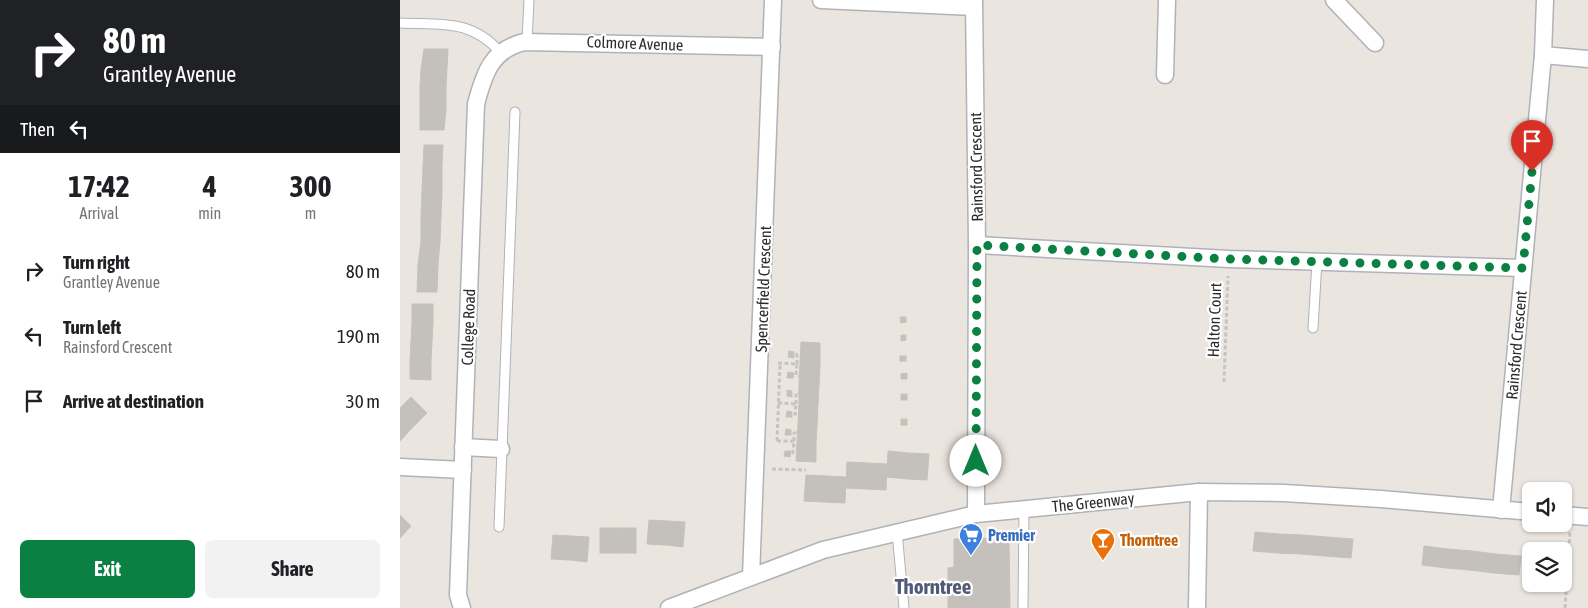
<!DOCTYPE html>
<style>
body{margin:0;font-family:"Asap Condensed",sans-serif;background:#f2f2f2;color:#202124;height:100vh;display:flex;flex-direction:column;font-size:19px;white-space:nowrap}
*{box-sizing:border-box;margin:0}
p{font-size:16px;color:#757577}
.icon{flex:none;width:28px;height:28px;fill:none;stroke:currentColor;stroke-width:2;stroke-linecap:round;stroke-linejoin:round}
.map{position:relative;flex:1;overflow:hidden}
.drawer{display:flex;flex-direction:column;background:#fff;width:400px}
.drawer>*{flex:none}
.top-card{background:#202124;color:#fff;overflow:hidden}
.tools{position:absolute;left:1122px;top:482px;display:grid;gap:10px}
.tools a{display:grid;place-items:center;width:50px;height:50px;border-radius:8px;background:#fff;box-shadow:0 1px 4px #0004;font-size:25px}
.pin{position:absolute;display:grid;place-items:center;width:42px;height:42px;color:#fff;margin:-51px -21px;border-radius:50% 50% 50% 0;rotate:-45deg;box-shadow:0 0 5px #0007}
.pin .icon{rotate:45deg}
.me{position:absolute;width:55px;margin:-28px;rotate:0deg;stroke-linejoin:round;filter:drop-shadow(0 0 4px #0008)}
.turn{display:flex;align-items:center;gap:18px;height:105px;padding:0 20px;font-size:22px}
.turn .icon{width:65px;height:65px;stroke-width:2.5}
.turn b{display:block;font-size:35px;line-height:42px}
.then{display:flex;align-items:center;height:48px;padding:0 20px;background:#0003;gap:10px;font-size:19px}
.eta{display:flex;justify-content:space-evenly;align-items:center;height:85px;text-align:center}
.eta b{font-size:30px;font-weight:700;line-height:35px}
.primary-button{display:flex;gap:10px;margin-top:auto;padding:10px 20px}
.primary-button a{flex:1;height:58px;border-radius:8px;background:#0b8043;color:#fff;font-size:20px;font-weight:700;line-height:58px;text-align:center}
.primary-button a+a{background:#f2f2f2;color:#202124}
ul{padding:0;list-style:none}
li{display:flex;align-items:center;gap:15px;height:65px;padding:0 20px}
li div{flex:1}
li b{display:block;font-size:19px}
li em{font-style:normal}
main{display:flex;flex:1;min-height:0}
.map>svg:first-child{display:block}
.building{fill:#c4c0bb;stroke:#c7c1b9}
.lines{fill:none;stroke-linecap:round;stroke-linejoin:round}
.service-casing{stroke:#b0b2ba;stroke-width:11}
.minor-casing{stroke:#b0b2ba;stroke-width:19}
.path{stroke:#c4c4c4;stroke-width:3;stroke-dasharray:4 2.5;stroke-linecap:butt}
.service{stroke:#fff;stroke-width:9}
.minor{stroke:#fff;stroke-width:16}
.route{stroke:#0b8043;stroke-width:9;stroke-dasharray:0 16.2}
.labels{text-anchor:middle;stroke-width:4.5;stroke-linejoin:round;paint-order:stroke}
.street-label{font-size:16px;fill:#2b2b2b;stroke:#fff}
.shop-label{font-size:16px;font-weight:bold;fill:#366cbe;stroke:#fff;text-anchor:start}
.food-label{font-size:16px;font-weight:bold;fill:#c56008;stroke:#fff;text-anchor:start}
.district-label{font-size:21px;font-weight:bold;fill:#515b77;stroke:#fff}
</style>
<main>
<section class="drawer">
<div class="top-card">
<div class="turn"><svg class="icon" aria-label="right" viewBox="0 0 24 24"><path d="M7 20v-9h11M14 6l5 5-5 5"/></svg><div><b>80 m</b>Grantley Avenue</div></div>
<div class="then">Then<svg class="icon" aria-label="left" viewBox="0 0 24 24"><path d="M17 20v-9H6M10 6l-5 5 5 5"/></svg></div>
</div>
<div class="eta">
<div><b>17:42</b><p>Arrival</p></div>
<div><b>4</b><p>min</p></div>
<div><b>300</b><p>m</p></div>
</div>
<ul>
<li><svg class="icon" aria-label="right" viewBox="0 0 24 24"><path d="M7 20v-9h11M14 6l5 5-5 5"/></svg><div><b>Turn right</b><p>Grantley Avenue</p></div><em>80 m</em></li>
<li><svg class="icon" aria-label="left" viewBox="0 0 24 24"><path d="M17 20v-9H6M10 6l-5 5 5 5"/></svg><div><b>Turn left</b><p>Rainsford Crescent</p></div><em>190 m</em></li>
<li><svg class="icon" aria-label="arrive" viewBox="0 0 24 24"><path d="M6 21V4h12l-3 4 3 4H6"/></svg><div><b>Arrive at destination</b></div><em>30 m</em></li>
</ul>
<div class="primary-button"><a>Exit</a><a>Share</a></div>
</section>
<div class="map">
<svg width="1188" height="608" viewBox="0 0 1188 608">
<rect width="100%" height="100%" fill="#ebe5df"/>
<!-- building -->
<g class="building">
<polygon points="24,49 48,49 47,69 21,69"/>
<polygon points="21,69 47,69 46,87 20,87"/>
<rect x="20" y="87" width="26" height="22"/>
<polygon points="20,109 46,109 44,130 20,130"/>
<polygon points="24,145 43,145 42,166 23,167"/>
<polygon points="42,166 42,192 22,191 23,167"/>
<polygon points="22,191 42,192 41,217 21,216"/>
<polygon points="21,216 41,217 40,241 21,241"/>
<polygon points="21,241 40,241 38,265 18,264"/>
<polygon points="18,264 38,265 37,292 17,292"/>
<rect x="12" y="304" width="21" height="19"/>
<polygon points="500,317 506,317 506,322 501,323"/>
<polygon points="12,323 33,323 32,342 11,342"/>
<polygon points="501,335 506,335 506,340 501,341"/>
<polygon points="11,342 32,342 31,361 10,361"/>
<polygon points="401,342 420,343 420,364 400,363"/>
<polygon points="389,351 394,352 394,358 388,357"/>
<rect x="500" y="356" width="6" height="5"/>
<polygon points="10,361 31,361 31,380 10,379"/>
<polygon points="400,363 420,364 419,385 399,384"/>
<polygon points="388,372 394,373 393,378 387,378"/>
<polygon points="507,373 507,379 501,379 501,374"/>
<polygon points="399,384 419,385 418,404 399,403"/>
<polygon points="387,390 392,391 392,397 387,396"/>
<rect x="501" y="394" width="6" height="6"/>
<polygon points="11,397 27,413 13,427 0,415 0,408"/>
<polygon points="399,403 418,404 417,425 398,424"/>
<polygon points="387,411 392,412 392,417 386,417"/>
<polygon points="0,415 13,427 0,441"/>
<rect x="501" y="419" width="6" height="6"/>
<polygon points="398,424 417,425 416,443 397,443"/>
<polygon points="386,429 391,430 391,435 385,435"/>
<polygon points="397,443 416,443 416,462 396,461"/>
<polygon points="385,451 391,451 390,457 384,456"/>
<polygon points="488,451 509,453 507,479 487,477"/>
<polygon points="509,453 529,454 527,480 507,479"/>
<polygon points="447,462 467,463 466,489 446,488"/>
<polygon points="467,463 487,464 486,490 466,489"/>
<polygon points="406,475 426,476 425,502 404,501"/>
<polygon points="426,476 446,477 445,503 425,502"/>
<polygon points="0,515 11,526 0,538"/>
<polygon points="249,520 267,521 266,545 247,544"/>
<polygon points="267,521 285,522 283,547 266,545"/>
<rect x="200" y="528" width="19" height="25"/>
<rect x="219" y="528" width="17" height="25"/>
<polygon points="855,532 879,534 877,553 853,551"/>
<polygon points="879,534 903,535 901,554 877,553"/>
<polygon points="153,535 171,536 170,560 151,559"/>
<polygon points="903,535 927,537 925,556 901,554"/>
<polygon points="171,536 189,537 187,562 170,560"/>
<polygon points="927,537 953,539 951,558 925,556"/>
<polygon points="609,538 610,608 548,608 548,568 554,567 554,539"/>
<polygon points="1024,546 1048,549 1046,568 1022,565"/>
<polygon points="1048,549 1072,551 1069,570 1046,568"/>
<polygon points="1072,551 1096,554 1094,573 1069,570"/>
<polygon points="1096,554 1121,556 1119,575 1094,573"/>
</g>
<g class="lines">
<!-- service casing -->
<g class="service-casing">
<g id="service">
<path d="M0,23c41,2 71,-4 100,29"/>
<polyline points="127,41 129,0"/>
<polyline points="913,328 917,261"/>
<polyline points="99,527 115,112"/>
<polyline points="497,532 504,608"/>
<polyline points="623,608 624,509"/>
</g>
</g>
<!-- minor casing -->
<g class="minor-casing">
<g id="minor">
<polyline points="421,0 574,7"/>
<polyline points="574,0 577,245 576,514"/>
<polyline points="934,0 975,43"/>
<polyline points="1143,55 1188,59"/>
<polyline points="765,75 767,0"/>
<polyline points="577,245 829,259 1123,268"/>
<polyline points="63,447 101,449"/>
<polyline points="0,467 63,470"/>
<polyline points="1101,510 1143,55 1145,0"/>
<polyline points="1164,515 1188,517"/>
<polyline points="351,577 373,0"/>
<path d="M62,608l-4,-13 18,-491c8,-30 15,-54 48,-62l248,5"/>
<polyline points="269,608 423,550 576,514 799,492 884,493 981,499 1131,512"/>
<polyline points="797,608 799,492"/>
</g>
</g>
<!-- path -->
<g class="path">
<polyline points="378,363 397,364 396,375 400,376"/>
<polyline points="397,364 397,354 400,354"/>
<polyline points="824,382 828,276"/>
<polyline points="378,403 396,404 395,414 398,415"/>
<polyline points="396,404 396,393 399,393"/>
<polyline points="377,441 380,363"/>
<polyline points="377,441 394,441 393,453 396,453"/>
<polyline points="394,441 394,433 397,433"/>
<polyline points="372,469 406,470"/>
<polyline points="1165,608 1170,531"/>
</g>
<!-- service -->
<use href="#service" class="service"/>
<!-- minor -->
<use href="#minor" class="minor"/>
</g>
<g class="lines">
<!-- route -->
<polyline class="route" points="576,461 577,245 828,259 1123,268 1132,171"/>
</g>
<!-- icons -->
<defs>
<g id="supermarket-pin" transform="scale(1.25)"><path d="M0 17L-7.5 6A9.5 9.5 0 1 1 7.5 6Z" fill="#3f7fe0" stroke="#fff"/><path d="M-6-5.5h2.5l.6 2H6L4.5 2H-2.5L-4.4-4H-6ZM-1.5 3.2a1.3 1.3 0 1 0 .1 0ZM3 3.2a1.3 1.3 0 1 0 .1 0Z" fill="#fff"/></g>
<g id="bar-pin" transform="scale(1.25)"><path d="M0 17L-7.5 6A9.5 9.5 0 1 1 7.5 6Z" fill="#e8710a" stroke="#fff"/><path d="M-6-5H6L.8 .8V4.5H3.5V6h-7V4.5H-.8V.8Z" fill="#fff"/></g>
</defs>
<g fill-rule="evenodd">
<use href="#supermarket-pin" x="571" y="535"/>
<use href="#bar-pin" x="703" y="540"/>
</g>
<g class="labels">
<!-- street labels -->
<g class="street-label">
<text transform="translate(235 43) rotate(2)" y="6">Colmore Avenue</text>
<text transform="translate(576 167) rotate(-91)" y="6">Rainsford Crescent</text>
<text transform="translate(363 289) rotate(-88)" y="6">Spencerfield Crescent</text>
<text transform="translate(814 320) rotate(-88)" y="6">Halton Court</text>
<text transform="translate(68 327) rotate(-88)" y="6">College Road</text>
<text transform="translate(1116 345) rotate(-85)" y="6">Rainsford Crescent</text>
<text transform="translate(693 502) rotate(-6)" y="6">The Greenway</text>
</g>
<!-- shop labels -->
<g class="shop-label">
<text x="588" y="541">Premier</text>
</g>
<!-- food labels -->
<g class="food-label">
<text x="720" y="546">Thorntree</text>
</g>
<!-- district labels -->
<g class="district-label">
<text x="533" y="594">Thorntree</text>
</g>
</g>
</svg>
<div class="tools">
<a><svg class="icon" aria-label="sound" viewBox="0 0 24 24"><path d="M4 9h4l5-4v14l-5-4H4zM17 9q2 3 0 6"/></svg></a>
<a><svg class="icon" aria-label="layers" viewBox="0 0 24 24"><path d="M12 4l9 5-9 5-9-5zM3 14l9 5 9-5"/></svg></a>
</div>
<div class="pin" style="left:1132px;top:171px;background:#d93025"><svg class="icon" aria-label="arrive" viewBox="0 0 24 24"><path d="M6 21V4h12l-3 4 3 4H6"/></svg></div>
<svg class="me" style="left:576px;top:461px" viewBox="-20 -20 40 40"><circle r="19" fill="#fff"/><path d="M0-13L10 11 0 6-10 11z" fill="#0b8043"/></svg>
</div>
</main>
